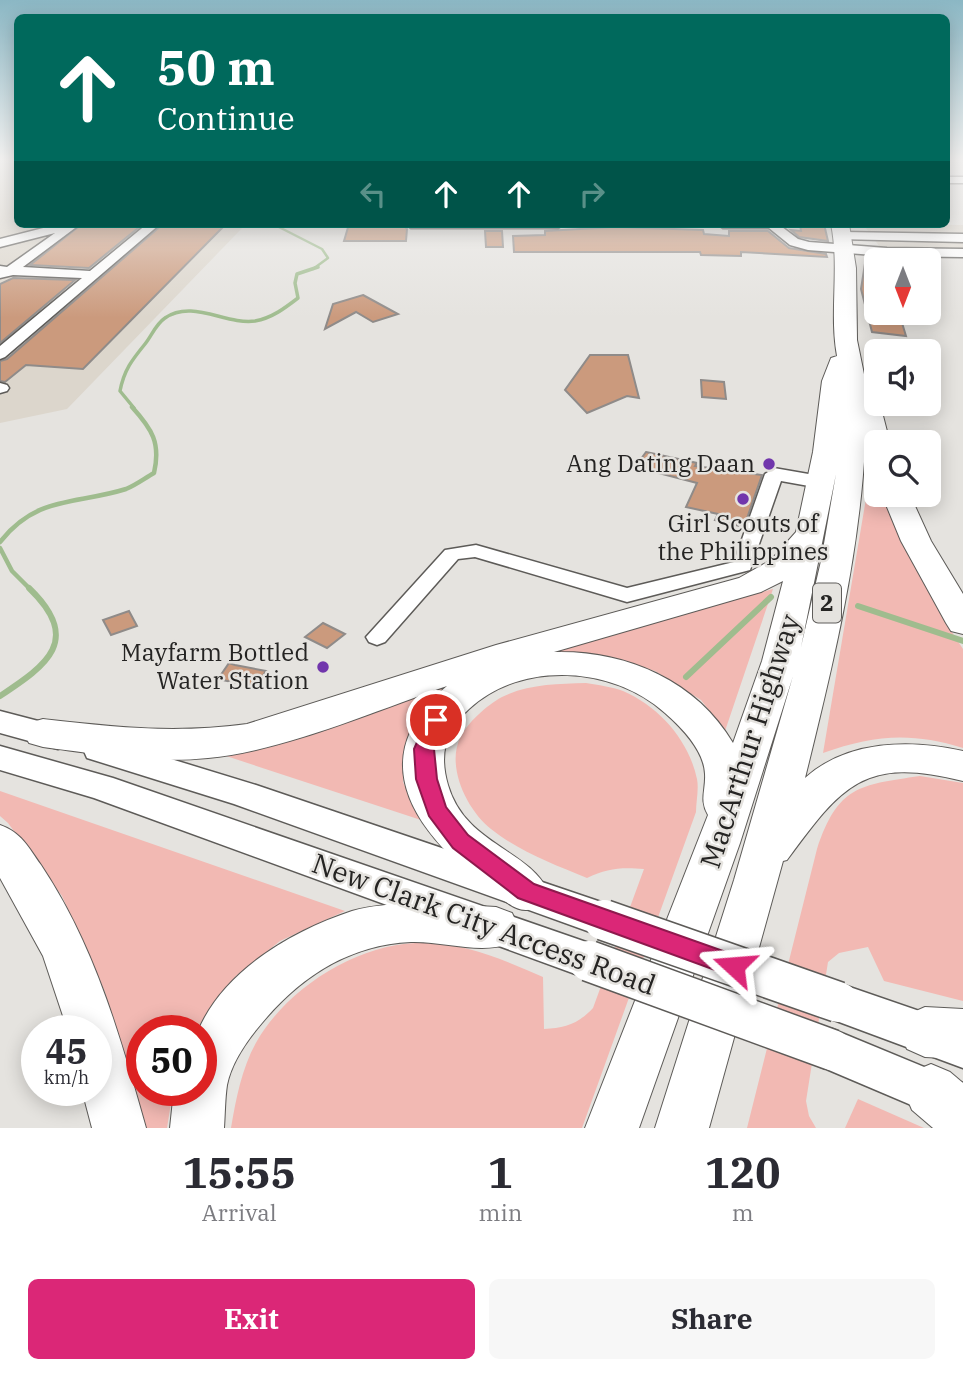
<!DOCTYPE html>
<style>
body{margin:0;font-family:"IBM Plex Serif",serif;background:#f7f7f7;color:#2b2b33;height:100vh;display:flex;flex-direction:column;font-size:26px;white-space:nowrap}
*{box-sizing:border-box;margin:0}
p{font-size:23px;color:#7c7c81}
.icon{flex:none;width:38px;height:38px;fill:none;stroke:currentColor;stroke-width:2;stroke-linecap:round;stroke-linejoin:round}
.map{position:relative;height:1128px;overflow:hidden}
.drawer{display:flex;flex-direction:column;background:#fff;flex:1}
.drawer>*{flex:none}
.hud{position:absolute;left:14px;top:14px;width:936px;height:214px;border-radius:10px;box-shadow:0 4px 18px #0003;background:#00695c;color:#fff;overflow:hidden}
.needle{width:46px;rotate:180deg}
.controls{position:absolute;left:864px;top:248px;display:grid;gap:14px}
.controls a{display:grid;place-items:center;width:77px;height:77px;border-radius:10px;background:#fff;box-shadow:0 4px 18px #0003;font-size:35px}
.speed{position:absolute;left:21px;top:1015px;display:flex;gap:14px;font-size:35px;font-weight:700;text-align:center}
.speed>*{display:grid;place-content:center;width:91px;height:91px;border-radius:50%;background:#fff;box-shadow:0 4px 18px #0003;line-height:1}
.speed small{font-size:18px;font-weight:400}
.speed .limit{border:10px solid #d22;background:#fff;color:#111}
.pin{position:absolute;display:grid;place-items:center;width:60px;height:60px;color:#fff;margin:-30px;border:4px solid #fff;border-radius:50%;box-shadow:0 2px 7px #0007}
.me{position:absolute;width:77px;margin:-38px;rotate:289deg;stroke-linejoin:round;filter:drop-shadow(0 0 5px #0008)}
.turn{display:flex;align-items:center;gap:24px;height:147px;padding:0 28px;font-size:32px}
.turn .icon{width:91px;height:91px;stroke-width:2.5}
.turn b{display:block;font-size:49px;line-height:60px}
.lanes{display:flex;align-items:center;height:66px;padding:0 28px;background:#0003;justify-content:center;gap:35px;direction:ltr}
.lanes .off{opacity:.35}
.eta{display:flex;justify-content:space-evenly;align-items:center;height:119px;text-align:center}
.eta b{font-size:42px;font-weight:700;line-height:49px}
.cta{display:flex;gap:14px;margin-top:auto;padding:14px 28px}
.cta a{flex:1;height:80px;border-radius:10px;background:#db2777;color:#fff;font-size:28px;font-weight:700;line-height:80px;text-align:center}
.cta a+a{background:#f7f7f7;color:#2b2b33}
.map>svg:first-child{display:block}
.built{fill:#dcd6cc}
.green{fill:#f2b9b3}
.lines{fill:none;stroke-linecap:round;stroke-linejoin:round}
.stream-far3{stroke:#9fbc8e;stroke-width:2.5}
.stream-far2{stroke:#9fbc8e;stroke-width:3.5}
.stream-far1{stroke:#9fbc8e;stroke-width:4.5}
.stream{stroke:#9fbc8e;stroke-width:6}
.building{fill:#cb9a7d;stroke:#8f8b89;stroke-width:2}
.minor-casing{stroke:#5d5b58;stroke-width:3}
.major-casing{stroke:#5d5b58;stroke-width:3}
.highway-casing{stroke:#5d5b58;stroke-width:2}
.minor{fill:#fff;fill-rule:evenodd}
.major{fill:#fff;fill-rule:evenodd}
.highway{fill:#fff;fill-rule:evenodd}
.major-bridge-casing{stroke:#5d5b58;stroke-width:43;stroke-linecap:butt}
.major-bridge{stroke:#fff;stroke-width:40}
.route{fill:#db2777;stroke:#8e194d;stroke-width:2}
.poi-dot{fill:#7136ac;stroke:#e5e3df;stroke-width:2.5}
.labels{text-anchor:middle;stroke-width:5;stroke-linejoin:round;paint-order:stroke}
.shield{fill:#e5e3df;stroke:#5f5d5b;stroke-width:2}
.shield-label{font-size:23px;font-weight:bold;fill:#252423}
.poi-label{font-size:24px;fill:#252423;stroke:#e5e3df;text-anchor:end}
.near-street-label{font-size:28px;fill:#252423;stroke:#e5e3df}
</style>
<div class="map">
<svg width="963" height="1128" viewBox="0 0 963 1128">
<rect width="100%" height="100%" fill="#e5e3df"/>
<!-- built -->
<g class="built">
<polygon points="0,160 17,160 18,224 246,224 67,409 0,423"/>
<polygon points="863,224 963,225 963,254 885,254"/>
</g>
<!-- green -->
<g class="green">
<path d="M871,469l6,13v13h5l19,44 41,78 21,32v99c-52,-16 -89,-13 -140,5z"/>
<polygon points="773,589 725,731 701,700 655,671 609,657 567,655 535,660 407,750 403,782 421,820 211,751 524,658"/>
<path d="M586,683c12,2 26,4 37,8 37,16 66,50 74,88 2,10 -1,23 -1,33l-114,316h-351c5,-29 11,-61 26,-87 30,-52 97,-95 158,-98 45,-2 87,16 128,34l1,52c21,-1 34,-5 49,-21l51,-139c-22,-2 -37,-1 -57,9 -34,-14 -67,-26 -96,-49 -23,-18 -45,-61 -31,-91 7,-15 27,-33 42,-41 26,-13 55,-13 84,-14z"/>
<path d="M920,776l43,7v218l-79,-20 -16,-34 -29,6 -11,9 -22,139 3,15 7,12h-69l70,-279c21,-63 42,-64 103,-73z"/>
<polygon points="0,791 345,911 280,941 236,976 195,1031 142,1031 142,1090 173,1090 167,1128 141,1128 105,992 62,896 8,823 0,816"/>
<polygon points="858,1099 924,1128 845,1128"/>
</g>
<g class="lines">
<!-- stream-far3 -->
<polyline class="stream-far3" points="273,224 322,249 328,258 313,269"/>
<!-- stream-far2 -->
<path class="stream-far2" d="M134,408l-14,-17c4,-21 12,-31 25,-47 7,-9 11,-20 20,-26 27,-19 61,7 90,3 17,-3 30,-13 43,-23l-3,-15 2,-9 21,-7"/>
<!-- stream-far1 -->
<g class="stream-far1">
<path d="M0,542c37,-47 75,-37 126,-53 10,-4 19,-11 28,-16 7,-30 -2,-44 -22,-66"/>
<polyline points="0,548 12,571 31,590"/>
</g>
<!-- stream -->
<g class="stream">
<polyline points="858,606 963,641"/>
<polyline points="686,677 771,597"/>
<path d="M0,696c47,-31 83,-56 29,-108"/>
</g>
</g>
<!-- building -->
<g class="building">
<polygon points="82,224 143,224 89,268 30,265"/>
<polygon points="163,224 226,224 83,369 26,365 5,382 0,381 0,361 7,359"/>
<polygon points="349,224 402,224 407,229 406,241 344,241"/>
<polygon points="800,224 824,224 828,241 799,237 791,230 801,231"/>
<polygon points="615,227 703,230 704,234 729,236 729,231 768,231 789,248 826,254 827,257 741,252 741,256 701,255 700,252 514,252 513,236 545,235 545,231"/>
<polygon points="485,231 502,231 503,247 486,247"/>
<polygon points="866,257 877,258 877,313 899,313 906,336 872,332 861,289"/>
<polygon points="13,278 75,280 0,343 0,284"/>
<polygon points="363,295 398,314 373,322 356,312 325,329 333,304"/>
<polygon points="590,355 628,355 639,398 627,396 587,413 565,390"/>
<polygon points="701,380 724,382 726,399 702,397"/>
<polygon points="646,452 697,463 695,466 762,475 744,527 715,520 718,514 686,507 697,483 635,467"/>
<polygon points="129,611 137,626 111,635 103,620"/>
<polygon points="323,623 345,634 327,648 305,637"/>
<polygon points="229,663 235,665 266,671 255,687 218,679"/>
</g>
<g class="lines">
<!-- minor casing -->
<g class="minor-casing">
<g id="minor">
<rect x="947" y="177" width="16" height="6"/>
<polygon points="59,224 79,225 23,267 90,271 147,224 160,224 5,357 0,359 0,346 82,278 13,275 0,278 0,266 7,267 55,233 0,247 0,239"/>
<polygon points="405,224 564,224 558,228 411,228"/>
<polygon points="717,224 778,224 798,239 809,242 887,248 963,249 963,257 887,256 808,250 790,245 769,228 723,228"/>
<polygon points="843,232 963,234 963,242 839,239 837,236"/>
<polygon points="0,383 7,385 9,388 7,391 0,393"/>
<polygon points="774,468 820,476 829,482 820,488 781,481 750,570 627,602 475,557 458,559 385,642 377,645 369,642 366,637 445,550 476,545 627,588 734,562 765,474"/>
</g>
</g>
<!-- major casing -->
<g class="major-casing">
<g id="major">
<polygon points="0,711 69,729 74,737 69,745 58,749 0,733"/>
<polygon points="99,737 256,785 604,903 618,908 623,920 618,932 604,937 234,804 87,758 83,749 87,740"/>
<polygon points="0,746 113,778 589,943 603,948 609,961 603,974 589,979 94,798 0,770"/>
<polygon points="838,983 963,1026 963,1068 823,1016 817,1002 823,988"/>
<polygon points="832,1029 963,1083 963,1127 817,1065 811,1050 817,1035"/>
</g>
</g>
<!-- highway casing -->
<g class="highway-casing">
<g id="highway">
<path d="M831,224h18l7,44 1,72 9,44 8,2 3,4v14h3l10,39h-13v9l-12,-6c-6,113 -33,223 -60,332 42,-38 105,-39 158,-27v30c-99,-25 -121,4 -176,79l-4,1 -74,267h-54l79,-248 59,-204 -53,167 -101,285h-54l123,-313c-9,-15 -2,-25 -3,-41 -1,-24 -23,-46 -40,-61 -52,-47 -143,-53 -196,-4 -24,22 -30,45 -21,76 17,59 80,64 100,106l-6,14c-4,1 -11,5 -15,5 -12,1 -25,-11 -33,-18 -42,-30 -103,-85 -89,-145 6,-24 23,-45 42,-61 -72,25 -164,65 -239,72 -55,6 -110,-4 -165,-11l-14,-4 -5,-10 5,-10 14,-4c73,8 130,15 204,5l249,-79 243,-67 32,-18 25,-28 17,-80 9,-71 9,-23 6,-2c-8,-43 3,-88 -6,-132zM836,474l-15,87 -20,86zM783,581l-21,80 -29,82c-37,-63 -108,-93 -179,-91l207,-60z"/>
<polygon points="882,495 910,495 931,541 963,594 963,634 951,631 946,623 901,541"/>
<path d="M0,825c22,8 28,22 41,40 54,81 79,171 105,263h-54l-10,-38h14v-59h-28l-25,-75 -43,-78z"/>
<path d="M411,902l85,5 16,6 7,15 -7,15c-32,12 -67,-2 -101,-1 -65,3 -115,38 -154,87 -13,16 -26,36 -30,56 -2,13 -2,29 -3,43h-54l4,-38h27v-59h-3c26,-61 94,-100 154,-120 19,-6 40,-6 59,-9z"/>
<polygon points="925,1007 963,1009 963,1059 925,1057 907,1049 900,1032 907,1015"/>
<polygon points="931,1064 950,1072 963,1083 963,1128 933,1128 912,1110 904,1091 912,1072"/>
</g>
</g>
<!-- minor -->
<use href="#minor" class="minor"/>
<!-- major -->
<use href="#major" class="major"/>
<!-- highway -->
<use href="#highway" class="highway"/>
<!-- major-bridge casing -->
<g class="major-bridge-casing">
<g id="major-bridge">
<polyline points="604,920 838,1002"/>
<polyline points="589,961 832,1050"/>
</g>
</g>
<!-- major-bridge -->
<use href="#major-bridge" class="major-bridge"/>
</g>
<!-- sky -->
<linearGradient id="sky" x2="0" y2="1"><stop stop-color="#8bb7c4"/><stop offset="0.5" stop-color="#f3f2f1"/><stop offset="1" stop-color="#f3f2f1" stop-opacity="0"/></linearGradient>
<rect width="963" height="318" fill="url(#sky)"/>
<!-- route -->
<polygon class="route" points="436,713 443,715 445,720 434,749 437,779 446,807 468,835 534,884 743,958 746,966 743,974 734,977 518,898 453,848 429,816 416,779 414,749 429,715"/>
<!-- markers -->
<g class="poi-dot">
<circle cx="769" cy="464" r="7"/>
<circle cx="743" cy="499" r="7"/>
<circle cx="323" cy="667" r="7"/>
</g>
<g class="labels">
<!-- shield labels -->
<rect class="shield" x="813" y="583.5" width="28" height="39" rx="5"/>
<g class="shield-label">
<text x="827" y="611">2</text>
</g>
<!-- poi labels -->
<g class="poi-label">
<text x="755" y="472">Ang Dating Daan</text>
<text x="743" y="532" text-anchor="middle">Girl Scouts of<tspan x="743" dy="28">the Philippines</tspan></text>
<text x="309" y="661">Mayfarm Bottled<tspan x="309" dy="28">Water Station</tspan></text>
</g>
<!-- near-street labels -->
<g class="near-street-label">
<text transform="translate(750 741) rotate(-72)" y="10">MacArthur Highway</text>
<text transform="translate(484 924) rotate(20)" y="10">New Clark City Access Road</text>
</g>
</g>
</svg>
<div class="controls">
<a><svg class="needle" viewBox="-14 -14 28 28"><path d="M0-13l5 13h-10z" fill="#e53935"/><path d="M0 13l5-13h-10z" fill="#7c7c81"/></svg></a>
<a><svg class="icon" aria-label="sound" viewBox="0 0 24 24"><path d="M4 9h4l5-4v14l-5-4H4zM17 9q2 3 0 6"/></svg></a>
<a><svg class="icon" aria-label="search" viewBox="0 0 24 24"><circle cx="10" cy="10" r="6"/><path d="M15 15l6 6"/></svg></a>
</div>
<div class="speed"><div>45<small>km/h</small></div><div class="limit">50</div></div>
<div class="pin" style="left:436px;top:720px;background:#d93025"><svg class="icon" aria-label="arrive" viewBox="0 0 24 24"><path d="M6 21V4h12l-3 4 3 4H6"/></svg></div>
<svg class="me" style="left:734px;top:966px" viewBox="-20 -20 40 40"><path d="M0-17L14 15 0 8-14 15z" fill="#db2777" stroke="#fff" stroke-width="4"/></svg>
<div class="hud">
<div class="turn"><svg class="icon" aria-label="ahead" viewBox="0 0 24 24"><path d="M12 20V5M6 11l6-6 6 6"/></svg><div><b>50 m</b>Continue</div></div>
<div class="lanes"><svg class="icon off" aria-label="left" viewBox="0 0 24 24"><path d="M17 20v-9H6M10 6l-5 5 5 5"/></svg><svg class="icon" aria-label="ahead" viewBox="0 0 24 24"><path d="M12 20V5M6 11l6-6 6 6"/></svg><svg class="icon" aria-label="ahead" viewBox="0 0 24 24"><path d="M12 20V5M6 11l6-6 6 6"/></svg><svg class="icon off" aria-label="right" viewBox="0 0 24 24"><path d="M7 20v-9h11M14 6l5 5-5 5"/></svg></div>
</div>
</div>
<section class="drawer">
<div class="eta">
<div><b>15:55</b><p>Arrival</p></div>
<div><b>1</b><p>min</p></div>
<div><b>120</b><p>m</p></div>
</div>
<div class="cta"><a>Exit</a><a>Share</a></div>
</section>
